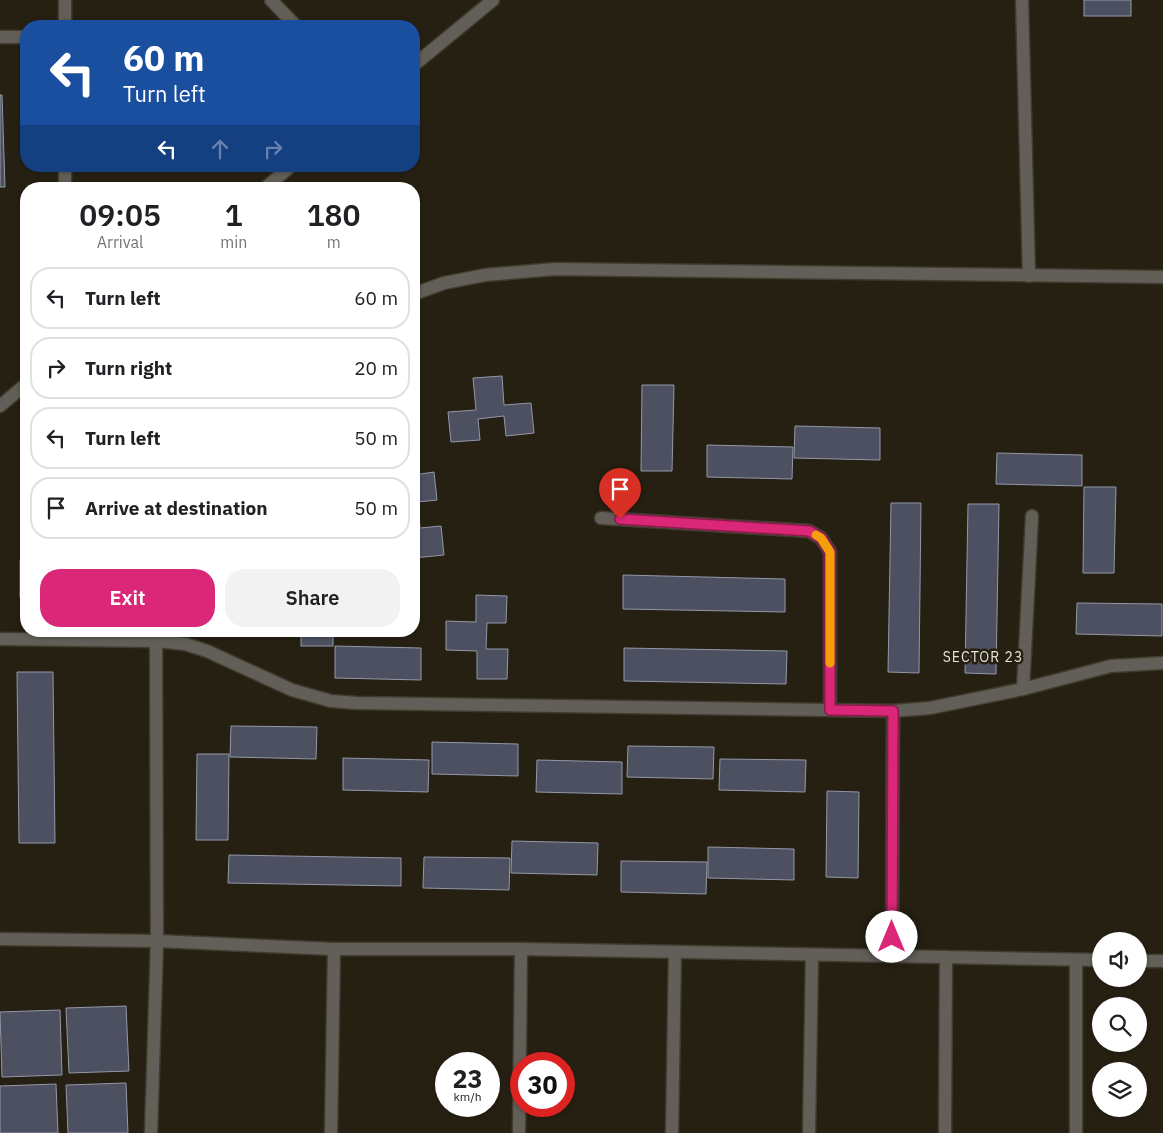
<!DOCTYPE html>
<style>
body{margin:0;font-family:"IBM Plex Sans",sans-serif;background:#f2f2f2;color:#202124;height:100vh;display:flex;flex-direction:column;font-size:19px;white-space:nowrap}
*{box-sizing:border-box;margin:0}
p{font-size:16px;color:#757577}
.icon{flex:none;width:28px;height:28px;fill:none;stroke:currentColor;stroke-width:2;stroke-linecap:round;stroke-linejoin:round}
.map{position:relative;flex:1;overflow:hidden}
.sheet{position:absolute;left:20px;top:182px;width:400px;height:455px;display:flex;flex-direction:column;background:#fff;border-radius:20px;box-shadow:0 1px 4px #0004}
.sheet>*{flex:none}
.top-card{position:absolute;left:20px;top:20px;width:400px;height:152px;border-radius:20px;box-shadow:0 1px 4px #0004;background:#1a4fa0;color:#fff;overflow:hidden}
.controls{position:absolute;left:1092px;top:932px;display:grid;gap:10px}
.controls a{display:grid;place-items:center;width:55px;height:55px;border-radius:50%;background:#fff;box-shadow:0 1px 4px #0004;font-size:25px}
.speed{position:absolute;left:435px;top:1052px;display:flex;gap:10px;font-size:25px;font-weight:700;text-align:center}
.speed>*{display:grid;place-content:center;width:65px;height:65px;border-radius:50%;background:#fff;box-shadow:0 1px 4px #0004;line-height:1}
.speed small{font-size:12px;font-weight:400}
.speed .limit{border:8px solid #d22;background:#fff;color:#111}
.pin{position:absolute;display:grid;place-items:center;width:42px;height:42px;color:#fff;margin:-51px -21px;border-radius:50% 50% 50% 0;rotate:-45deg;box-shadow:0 0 5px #0007}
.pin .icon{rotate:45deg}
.me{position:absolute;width:55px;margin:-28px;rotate:0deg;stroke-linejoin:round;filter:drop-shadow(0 0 4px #0008)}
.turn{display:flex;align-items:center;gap:18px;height:105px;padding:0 20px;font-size:22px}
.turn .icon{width:65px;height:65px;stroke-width:2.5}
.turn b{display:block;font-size:35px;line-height:42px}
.lanes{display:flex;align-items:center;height:48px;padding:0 20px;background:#0003;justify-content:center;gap:25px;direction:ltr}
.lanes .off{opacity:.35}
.eta{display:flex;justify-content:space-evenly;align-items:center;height:85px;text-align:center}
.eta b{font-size:30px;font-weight:600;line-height:35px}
.button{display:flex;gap:10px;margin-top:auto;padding:10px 20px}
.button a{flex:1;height:58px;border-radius:20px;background:#db2777;color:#fff;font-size:20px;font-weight:600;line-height:58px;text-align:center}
.button a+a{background:#f2f2f2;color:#202124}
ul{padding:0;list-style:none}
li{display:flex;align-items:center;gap:15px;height:62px;margin:0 10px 8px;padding:0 10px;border:2px solid #e0e0e0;border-radius:20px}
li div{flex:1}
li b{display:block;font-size:19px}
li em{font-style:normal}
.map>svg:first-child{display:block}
.building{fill:#4d5060;stroke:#9397a9}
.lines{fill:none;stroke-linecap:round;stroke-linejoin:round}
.street-casing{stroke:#413b2e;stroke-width:15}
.street{stroke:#625f58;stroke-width:12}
.route-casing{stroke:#8e194d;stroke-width:12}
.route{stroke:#db2777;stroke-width:9}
.slow{stroke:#f59e0b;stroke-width:9}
.labels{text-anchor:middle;stroke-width:5;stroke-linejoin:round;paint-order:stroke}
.neighbourhood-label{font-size:14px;letter-spacing:1px;fill:#e7e3da;stroke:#262012}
</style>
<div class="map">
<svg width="1163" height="1133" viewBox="0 0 1163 1133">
<rect width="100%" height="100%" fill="#262012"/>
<!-- building -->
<g class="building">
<rect x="1084" y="0" width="47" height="16"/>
<polygon points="0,95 2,95 5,187 0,187"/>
<polygon points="502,376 504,405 531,403 534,433 506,436 504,416 478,419 480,440 451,442 448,412 476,410 473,378"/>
<polygon points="642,385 674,385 672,471 641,471"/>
<polygon points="795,426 880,428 880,460 794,458"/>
<polygon points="707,445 793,447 792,479 707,477"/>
<polygon points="997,453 1082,455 1082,486 996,484"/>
<polygon points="434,472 437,500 418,502 420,528 441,526 444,555 414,558 414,475"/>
<polygon points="1084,487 1116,487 1114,573 1083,573"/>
<polygon points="891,503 921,503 919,673 888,672"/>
<polygon points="968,504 999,504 996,674 965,673"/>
<rect x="20" y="561" width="6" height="36"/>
<polygon points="623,575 785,579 785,612 623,609"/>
<polygon points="476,595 507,596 506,623 487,623 486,649 508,649 507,679 477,679 477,651 446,650 446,621 476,622"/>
<polygon points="1077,603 1162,604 1162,636 1076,634"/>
<rect x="301" y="631" width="32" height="15"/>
<polygon points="335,646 421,648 421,680 335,678"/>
<polygon points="624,648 787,651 786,684 624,681"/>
<polygon points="17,672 53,672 55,843 19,843"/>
<polygon points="231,726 317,727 316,759 230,757"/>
<polygon points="432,742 518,744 518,776 432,774"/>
<polygon points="628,746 714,747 713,779 627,777"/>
<polygon points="197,754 229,754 228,840 196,840"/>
<polygon points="343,758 429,760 428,792 343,790"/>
<polygon points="720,759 806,760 805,792 719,790"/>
<polygon points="537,760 622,762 622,794 536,792"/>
<polygon points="827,791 859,792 858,878 826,877"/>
<polygon points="512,841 598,843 597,875 511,873"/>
<polygon points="708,847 794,849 794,880 708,878"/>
<polygon points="229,855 401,858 401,886 228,883"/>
<polygon points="424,857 510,858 509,890 423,888"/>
<polygon points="621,861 707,862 706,894 621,892"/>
<polygon points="126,1006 129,1071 69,1073 66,1008"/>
<polygon points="60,1010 62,1075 2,1077 0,1012"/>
<polygon points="126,1083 128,1133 68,1133 66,1085"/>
<polygon points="56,1084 58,1133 0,1133 0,1086"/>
</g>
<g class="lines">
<!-- street casing -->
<g class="street-casing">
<g id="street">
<polyline points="271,0 296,26"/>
<polyline points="1022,0 1029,276"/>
<polyline points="65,26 65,0"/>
<polyline points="0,37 26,37"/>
<polyline points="414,65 493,0"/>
<polyline points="65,189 65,166"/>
<polyline points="264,189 291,166"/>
<polyline points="414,294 444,283 485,275 555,269 1163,277"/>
<polyline points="0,406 26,384"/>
<polyline points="601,518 809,531 821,538 830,552 830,710"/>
<polyline points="0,639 156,641 185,644 207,651 292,690 331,701 357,703 893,711 930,708 1023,689 1111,666 1163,663"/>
<polyline points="1023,689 1032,516"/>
<polyline points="0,939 157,941 334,949 521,949 1101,960"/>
<polyline points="892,956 893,711"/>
<polyline points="1139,961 1163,961"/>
<polyline points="151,1133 157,941 156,641"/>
<polyline points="331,1133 334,949"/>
<polyline points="519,1133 521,949"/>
<polyline points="672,1133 675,952"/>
<polyline points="809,1133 812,955"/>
<polyline points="945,1133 946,957"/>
<polyline points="1076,1133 1076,960"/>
</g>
</g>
<!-- street -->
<use href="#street" class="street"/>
</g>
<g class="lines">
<!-- route casing -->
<g class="route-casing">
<polyline id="route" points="620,519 809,531 821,538 830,552 830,710 893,711 892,937"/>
</g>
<!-- route -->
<use href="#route" class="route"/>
<!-- slow -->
<polyline class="slow" points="816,535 821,538 830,552 830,663"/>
</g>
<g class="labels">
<!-- neighbourhood labels -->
<g class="neighbourhood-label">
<text x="983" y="662">SECTOR 23</text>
</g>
</g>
</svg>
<div class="controls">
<a><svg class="icon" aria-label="sound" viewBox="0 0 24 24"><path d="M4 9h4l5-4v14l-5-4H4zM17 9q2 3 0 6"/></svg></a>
<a><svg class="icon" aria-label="search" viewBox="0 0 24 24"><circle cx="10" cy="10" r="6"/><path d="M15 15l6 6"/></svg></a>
<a><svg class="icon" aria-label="layers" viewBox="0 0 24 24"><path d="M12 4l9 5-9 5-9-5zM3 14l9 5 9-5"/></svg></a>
</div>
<div class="speed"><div>23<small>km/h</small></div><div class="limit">30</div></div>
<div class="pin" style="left:620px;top:519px;background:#d93025"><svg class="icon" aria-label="arrive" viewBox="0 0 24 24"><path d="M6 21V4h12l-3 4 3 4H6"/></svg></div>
<svg class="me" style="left:892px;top:937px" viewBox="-20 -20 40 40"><circle r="19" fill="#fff"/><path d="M0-13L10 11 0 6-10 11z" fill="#db2777"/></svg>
<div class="top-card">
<div class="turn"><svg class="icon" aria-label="left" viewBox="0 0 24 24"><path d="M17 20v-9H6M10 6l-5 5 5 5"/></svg><div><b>60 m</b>Turn left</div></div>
<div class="lanes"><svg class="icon" aria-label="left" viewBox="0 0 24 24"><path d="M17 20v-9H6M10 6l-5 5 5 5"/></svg><svg class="icon off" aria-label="ahead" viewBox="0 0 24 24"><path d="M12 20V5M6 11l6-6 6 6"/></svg><svg class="icon off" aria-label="right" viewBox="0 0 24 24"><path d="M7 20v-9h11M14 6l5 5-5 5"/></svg></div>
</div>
<section class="sheet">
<div class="eta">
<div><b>09:05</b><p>Arrival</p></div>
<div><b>1</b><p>min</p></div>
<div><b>180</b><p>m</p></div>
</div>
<ul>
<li><svg class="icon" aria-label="left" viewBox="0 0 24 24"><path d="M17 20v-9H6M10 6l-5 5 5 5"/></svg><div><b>Turn left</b></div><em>60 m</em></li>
<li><svg class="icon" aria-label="right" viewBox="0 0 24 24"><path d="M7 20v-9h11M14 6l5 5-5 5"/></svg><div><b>Turn right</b></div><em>20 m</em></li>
<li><svg class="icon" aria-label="left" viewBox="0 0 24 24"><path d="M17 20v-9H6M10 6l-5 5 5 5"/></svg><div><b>Turn left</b></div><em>50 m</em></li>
<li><svg class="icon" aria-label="arrive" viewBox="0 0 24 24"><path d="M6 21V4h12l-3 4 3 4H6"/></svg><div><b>Arrive at destination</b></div><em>50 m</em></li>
</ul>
<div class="button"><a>Exit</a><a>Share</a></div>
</section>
</div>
